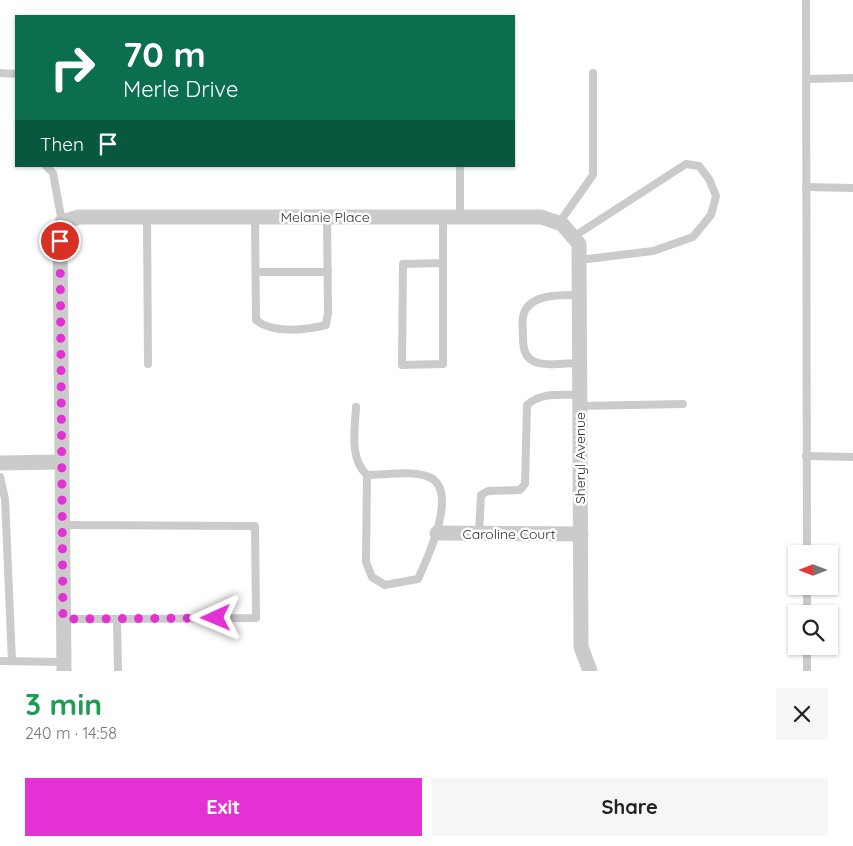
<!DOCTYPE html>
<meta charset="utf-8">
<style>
body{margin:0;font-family:Quicksand,sans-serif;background:#f6f6f6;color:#222;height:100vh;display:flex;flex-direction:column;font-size:19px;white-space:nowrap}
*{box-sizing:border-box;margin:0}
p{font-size:16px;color:#767676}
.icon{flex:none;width:28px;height:28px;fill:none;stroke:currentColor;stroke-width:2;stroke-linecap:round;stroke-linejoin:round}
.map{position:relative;height:671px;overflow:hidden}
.side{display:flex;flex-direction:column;background:#fff;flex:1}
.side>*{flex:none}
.top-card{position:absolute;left:15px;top:15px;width:500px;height:152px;border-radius:0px;box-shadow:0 1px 4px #0004;background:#0b6e4f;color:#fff;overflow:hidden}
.needle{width:32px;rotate:270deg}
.buttons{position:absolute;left:788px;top:545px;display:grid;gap:10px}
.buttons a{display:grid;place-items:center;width:50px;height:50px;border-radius:0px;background:#fff;box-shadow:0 1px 4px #0004;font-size:25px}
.pin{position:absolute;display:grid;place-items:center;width:42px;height:42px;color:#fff;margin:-21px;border:2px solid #fff;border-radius:50%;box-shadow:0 1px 5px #0007}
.me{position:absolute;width:55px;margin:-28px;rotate:269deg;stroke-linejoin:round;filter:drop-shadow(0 0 4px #0008)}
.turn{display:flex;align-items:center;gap:18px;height:105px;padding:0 25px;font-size:22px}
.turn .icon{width:65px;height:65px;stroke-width:2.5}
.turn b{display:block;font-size:35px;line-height:42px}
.then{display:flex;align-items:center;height:48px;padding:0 25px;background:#0003;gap:10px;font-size:19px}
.round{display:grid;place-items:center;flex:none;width:52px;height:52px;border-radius:0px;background:#f6f6f6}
.headline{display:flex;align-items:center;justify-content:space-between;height:85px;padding:0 25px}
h1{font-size:30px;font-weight:800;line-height:38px;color:#1e9e55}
.cta{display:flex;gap:10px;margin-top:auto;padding:10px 25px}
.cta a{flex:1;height:58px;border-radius:0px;background:#e331d4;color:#fff;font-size:20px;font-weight:800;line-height:58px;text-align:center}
.cta a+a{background:#f6f6f6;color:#222}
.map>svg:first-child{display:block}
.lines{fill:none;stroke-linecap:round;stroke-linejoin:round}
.lane{stroke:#cbcbcb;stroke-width:8}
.street{stroke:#cbcbcb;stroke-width:15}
.route{stroke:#e331d4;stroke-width:9;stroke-dasharray:0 16.2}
.labels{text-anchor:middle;stroke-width:5;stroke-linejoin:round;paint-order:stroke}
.street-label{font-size:14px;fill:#2e2e2e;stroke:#fff}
</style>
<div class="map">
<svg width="853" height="671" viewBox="0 0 853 671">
<rect width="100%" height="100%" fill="#fff"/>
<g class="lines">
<!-- lane -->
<g class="lane">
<polyline points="806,0 807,554"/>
<polyline points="0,73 16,74"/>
<polyline points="806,79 853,78"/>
<polyline points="46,166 53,173 62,222"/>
<polyline points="460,166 460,217"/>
<polyline points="806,187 853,188"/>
<polyline points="147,217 148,364"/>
<path d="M255,217l1,103c17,14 50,10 70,5l2,-12 -1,-96"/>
<polyline points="443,217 443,364 402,365 403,264 443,263"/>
<polyline points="559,223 593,175 593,73"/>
<polyline points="573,237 686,164 699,166 709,179 716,196 711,215 693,237 653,251 579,260"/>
<polyline points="256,272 328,272"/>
<path d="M579,295c-18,0 -52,-2 -56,22 -1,7 0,14 0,20 0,10 1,19 10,24 12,6 33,2 47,2"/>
<polyline points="580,406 683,404"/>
<path d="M356,407c-1,23 -7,51 11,68l-1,87 6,15 13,8 33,-6c9,-20 42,-89 11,-102 -17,-7 -43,-2 -62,-2"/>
<polyline points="806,456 853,457"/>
<polyline points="0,477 5,499 12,661"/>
<polyline points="61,525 255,526 256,618 117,619 118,671"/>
<path d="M479,533l2,-38 7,-4 32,-1 5,-6 2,-79c14,-13 34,-10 53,-10"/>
<polyline points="807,586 807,614"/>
<polyline points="63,619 117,619"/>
<polyline points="807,646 807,671"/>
<polyline points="0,661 63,662"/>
</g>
<!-- street -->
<g class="street">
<polyline points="0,463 60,462"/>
<polyline points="437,533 581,534"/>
<polyline points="64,671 60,241 62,222 79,217 541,217 562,224 579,244 581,647 590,671"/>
</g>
</g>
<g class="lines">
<!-- route -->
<polyline class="route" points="60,241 63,619 216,618"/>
</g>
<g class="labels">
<!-- street labels -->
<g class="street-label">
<text x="325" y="222">Melanie Place</text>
<text transform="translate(580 458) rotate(-90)" y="5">Sheryl Avenue</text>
<text x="509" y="539">Caroline Court</text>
</g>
</g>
</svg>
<div class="buttons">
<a><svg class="needle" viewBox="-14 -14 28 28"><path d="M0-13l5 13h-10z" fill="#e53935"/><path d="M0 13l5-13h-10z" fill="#767676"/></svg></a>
<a><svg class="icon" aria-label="search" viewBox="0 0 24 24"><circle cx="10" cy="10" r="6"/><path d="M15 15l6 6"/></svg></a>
</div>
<div class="pin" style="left:60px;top:241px;background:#d93025"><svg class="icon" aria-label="arrive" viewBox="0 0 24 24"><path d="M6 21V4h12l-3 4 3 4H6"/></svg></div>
<svg class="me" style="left:216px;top:618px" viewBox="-20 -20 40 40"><path d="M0-17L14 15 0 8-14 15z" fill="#e331d4" stroke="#fff" stroke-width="4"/></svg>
<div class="top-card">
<div class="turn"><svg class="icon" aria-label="right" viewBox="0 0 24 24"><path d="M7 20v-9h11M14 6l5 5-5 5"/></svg><div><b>70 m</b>Merle Drive</div></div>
<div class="then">Then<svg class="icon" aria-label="arrive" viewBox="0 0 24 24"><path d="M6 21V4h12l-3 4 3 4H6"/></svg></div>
</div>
</div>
<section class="side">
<div class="headline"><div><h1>3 min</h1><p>240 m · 14:58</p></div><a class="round"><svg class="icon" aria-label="close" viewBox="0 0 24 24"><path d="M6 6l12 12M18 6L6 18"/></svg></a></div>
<div class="cta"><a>Exit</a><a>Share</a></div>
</section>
